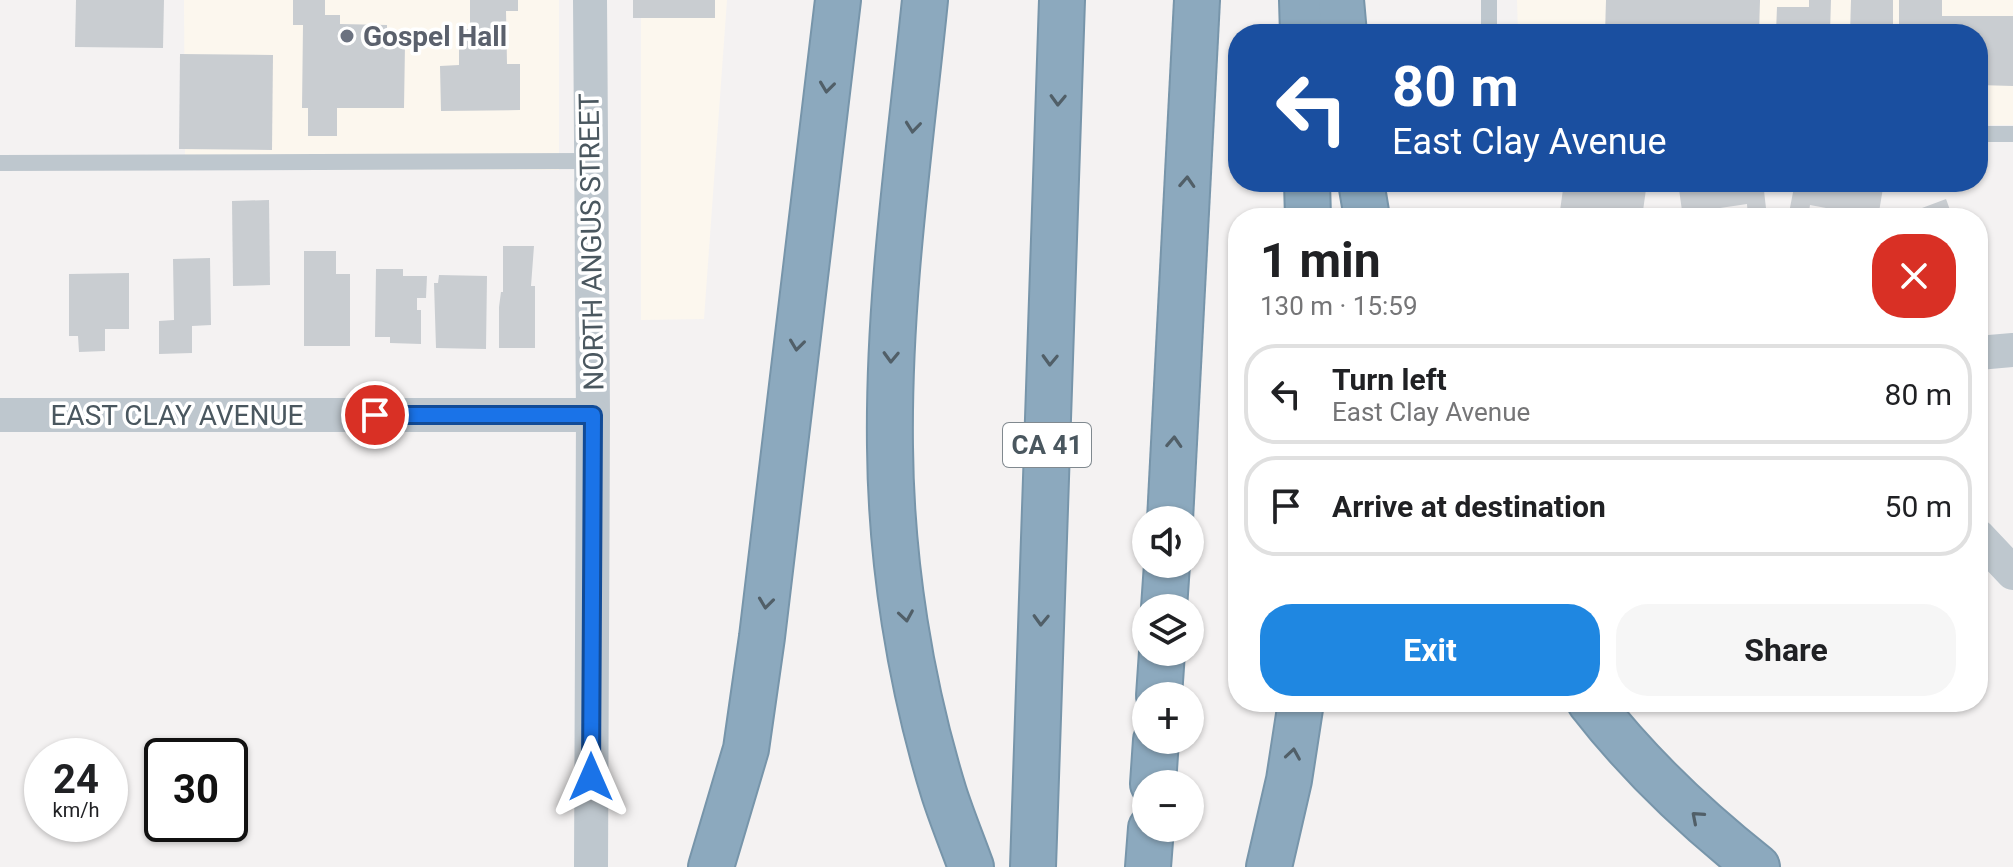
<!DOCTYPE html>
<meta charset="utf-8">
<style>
body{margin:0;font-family:Roboto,sans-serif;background:#f6f6f6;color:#202124;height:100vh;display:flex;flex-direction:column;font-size:30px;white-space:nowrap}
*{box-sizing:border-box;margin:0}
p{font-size:26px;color:#757577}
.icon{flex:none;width:44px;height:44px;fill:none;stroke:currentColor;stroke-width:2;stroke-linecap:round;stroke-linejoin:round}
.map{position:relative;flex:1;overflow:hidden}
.side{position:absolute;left:1228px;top:208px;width:760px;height:504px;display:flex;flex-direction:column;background:#fff;border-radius:32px;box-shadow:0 2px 6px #0004}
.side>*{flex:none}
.guide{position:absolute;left:1228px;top:24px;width:760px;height:168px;border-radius:32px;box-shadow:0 2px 6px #0004;background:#1a4fa0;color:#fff;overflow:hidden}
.tools{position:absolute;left:1132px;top:506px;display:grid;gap:16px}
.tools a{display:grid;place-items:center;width:72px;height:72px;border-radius:50%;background:#fff;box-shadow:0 2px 6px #0004;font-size:40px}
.speed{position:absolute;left:24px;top:738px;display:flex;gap:16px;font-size:40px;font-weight:700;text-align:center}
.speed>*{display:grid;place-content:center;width:104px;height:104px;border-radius:50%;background:#fff;box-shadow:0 2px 6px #0004;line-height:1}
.speed small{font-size:20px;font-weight:400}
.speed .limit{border:4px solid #111;border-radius:12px;background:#fff;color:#111}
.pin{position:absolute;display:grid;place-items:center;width:68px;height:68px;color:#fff;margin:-34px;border:4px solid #fff;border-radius:50%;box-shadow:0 2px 8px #0007}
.me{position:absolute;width:88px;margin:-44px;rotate:0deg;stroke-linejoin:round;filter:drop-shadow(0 0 6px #0008)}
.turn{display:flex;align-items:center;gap:28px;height:168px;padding:0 32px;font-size:36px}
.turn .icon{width:104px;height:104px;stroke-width:2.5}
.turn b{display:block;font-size:56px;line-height:68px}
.round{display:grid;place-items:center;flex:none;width:84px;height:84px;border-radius:32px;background:#f6f6f6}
.summary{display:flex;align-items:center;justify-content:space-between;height:136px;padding:0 32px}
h1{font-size:48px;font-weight:700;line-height:60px}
.action{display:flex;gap:16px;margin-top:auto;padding:16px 32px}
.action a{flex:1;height:92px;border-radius:32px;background:#1f87e1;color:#fff;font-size:32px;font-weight:700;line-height:92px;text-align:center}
.action a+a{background:#f6f6f6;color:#202124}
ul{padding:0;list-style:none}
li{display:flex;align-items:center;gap:24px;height:100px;margin:0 16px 12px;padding:0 16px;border:4px solid #e0e0e0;border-radius:32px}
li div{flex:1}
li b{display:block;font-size:30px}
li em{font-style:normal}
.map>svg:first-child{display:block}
.commercial{fill:#fcf7ee}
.building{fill:#c9cdd1}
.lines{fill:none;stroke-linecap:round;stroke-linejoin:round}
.highway-casing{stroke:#7795aa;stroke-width:48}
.lane{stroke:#bec7ce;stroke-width:16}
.street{stroke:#bec7ce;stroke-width:34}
.highway{stroke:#8ca9be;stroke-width:44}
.oneway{stroke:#515f68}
.route-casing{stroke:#114b97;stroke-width:20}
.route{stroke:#1a73e8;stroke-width:14}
.worship-dot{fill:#6b7280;stroke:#fff;stroke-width:3}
.labels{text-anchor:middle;stroke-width:7;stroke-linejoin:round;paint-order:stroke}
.shield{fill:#fff;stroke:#80898f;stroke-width:2}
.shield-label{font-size:26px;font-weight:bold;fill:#4a575f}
.worship-label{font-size:28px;font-weight:bold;fill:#5b616d;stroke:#fff;text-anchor:start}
.street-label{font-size:28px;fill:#4a575f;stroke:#fff}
</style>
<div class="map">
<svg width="2013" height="867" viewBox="0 0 2013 867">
<rect width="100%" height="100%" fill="#f4f2f2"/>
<!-- commercial -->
<g class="commercial">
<polygon points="184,0 559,0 559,170 185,169"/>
<polygon points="641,0 727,0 704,319 641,320"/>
<polygon points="1517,0 2013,0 2013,125 1978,125 1978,34 1518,34"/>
</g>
<!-- building -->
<g class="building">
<polygon points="76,0 164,0 163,48 75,47"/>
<polygon points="293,0 325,0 325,15 340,15 340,24 387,25 387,44 405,44 404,108 337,108 337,136 308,136 308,108 302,108 303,25 293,25"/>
<polygon points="470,0 518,0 518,11 506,11 507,64 520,64 520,110 441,111 440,66 459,65 459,29 470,29"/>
<rect x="633" y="0" width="82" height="18"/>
<polygon points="1606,0 1760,0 1759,34 1605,34"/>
<polygon points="1809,0 1831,0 1830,33 1776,32 1777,7 1809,7"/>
<polygon points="1851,0 1893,0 1893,34 1850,34"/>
<polygon points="1899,0 1942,0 1942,16 2013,16 2013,86 1978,85 1978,34 1899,34"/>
<polygon points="180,54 273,55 272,150 179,149"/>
<polygon points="1564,182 1647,182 1642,218 1621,218 1621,216 1579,209 1577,218 1559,218"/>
<polygon points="1678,182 1763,182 1767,217 1748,218 1747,204 1700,211 1701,218 1683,218"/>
<polygon points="1795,182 1884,182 1878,218 1858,218 1858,214 1810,205 1808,218 1788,218"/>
<polygon points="1946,199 1953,218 1908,218 1906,214"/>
<polygon points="269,200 270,285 233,286 232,201"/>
<polygon points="503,246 534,246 531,286 535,286 535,348 499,348 499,307 501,292 503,292"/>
<polygon points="304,251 336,251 336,274 350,274 350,346 304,346"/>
<polygon points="210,258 211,325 192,326 192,353 159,354 159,321 174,320 173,259"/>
<polygon points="376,269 403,269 403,276 427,276 426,298 417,298 417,310 421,310 421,344 390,343 390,337 375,337"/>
<polygon points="129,273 129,329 105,329 105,351 79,352 78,336 69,336 69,274"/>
<polygon points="439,275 487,276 486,349 436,348 434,283 438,283"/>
</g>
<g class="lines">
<!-- highway casing -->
<g class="highway-casing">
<g id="highway">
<path d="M925,0c-15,148 -37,298 -35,447 1,115 20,236 54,346 8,25 18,49 27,74"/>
<polyline points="1302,0 1303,34"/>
<polyline points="1341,0 1344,34"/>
<polyline points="1307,182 1308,218"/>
<polyline points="1361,182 1367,218"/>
<polyline points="1170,520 1197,0"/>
<polyline points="1164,608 1167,564"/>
<polyline points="1159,696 1162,652"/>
<path d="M1590,702c48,62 105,116 167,165"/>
<polyline points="1153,784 1156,740"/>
<polyline points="711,867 746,749 762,637 838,0"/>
<polyline points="1033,867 1062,0"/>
<polyline points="1148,867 1151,828"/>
<polyline points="1269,867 1289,780 1301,702"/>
</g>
</g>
<!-- lane -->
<g class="lane">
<polyline points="1489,34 1489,0"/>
<polyline points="1978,134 2013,134"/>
<polyline points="0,163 589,161"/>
</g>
<!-- street -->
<g class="street">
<polyline points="590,0 593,415 591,867"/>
<polyline points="1978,353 2013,350"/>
<polyline points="0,415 593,415"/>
<polyline points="1978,536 2013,573"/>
</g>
<!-- highway -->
<use href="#highway" class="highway"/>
</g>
<!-- one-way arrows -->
<defs><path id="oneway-chevron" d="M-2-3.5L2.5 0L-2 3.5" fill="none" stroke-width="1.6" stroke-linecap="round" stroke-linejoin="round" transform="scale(2)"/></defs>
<g class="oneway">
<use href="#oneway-chevron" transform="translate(827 87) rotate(97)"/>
<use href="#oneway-chevron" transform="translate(1058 100) rotate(92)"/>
<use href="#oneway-chevron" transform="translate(913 127) rotate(96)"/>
<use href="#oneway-chevron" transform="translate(1187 182) rotate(-87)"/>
<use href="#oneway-chevron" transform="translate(797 345) rotate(97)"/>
<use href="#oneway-chevron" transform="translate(891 357) rotate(92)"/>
<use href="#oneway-chevron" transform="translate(1050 360) rotate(92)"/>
<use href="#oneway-chevron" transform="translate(1174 442) rotate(-87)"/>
<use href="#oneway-chevron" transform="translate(766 603) rotate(97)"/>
<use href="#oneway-chevron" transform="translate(906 616) rotate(81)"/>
<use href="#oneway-chevron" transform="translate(1041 620) rotate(92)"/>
<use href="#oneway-chevron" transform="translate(1293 754) rotate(-81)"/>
<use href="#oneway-chevron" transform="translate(1697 817) rotate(-139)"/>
</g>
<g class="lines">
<!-- route casing -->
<g class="route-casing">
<polyline id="route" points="375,415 593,415 591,777"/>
</g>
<!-- route -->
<use href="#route" class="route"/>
</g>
<!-- markers -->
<circle class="worship-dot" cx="347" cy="36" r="8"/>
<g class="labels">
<!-- shield labels -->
<rect class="shield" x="1003" y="423" width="88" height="44" rx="6"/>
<g class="shield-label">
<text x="1047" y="454">CA 41</text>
</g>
<!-- worship labels -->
<g class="worship-label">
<text x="363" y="46">Gospel Hall</text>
</g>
<!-- street labels -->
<g class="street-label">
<text transform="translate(591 242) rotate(-91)" y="10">NORTH ANGUS STREET</text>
<text x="177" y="425">EAST CLAY AVENUE</text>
</g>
</g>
</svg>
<div class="tools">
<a><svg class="icon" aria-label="sound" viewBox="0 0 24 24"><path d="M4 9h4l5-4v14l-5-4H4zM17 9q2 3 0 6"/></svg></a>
<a><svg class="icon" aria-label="layers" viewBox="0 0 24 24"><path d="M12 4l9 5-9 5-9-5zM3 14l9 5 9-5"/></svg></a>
<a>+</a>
<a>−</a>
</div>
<div class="speed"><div>24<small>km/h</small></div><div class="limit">30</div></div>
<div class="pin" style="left:375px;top:415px;background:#d93025"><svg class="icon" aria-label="arrive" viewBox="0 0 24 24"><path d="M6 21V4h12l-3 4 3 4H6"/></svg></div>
<svg class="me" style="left:591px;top:777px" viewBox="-20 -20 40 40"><path d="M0-17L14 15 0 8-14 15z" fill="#1a73e8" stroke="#fff" stroke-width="4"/></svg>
<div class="guide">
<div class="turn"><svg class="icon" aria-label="left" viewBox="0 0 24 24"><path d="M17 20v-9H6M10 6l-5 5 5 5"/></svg><div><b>80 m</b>East Clay Avenue</div></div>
</div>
<section class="side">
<div class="summary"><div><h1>1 min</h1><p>130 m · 15:59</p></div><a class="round" style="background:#d93025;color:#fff"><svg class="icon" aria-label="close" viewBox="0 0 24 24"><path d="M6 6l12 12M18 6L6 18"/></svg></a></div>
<ul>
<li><svg class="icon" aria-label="left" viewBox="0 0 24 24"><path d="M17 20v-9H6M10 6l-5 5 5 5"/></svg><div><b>Turn left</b><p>East Clay Avenue</p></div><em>80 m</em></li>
<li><svg class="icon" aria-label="arrive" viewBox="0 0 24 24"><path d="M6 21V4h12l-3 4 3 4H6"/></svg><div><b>Arrive at destination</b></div><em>50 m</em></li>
</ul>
<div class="action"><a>Exit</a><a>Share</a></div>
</section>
</div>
